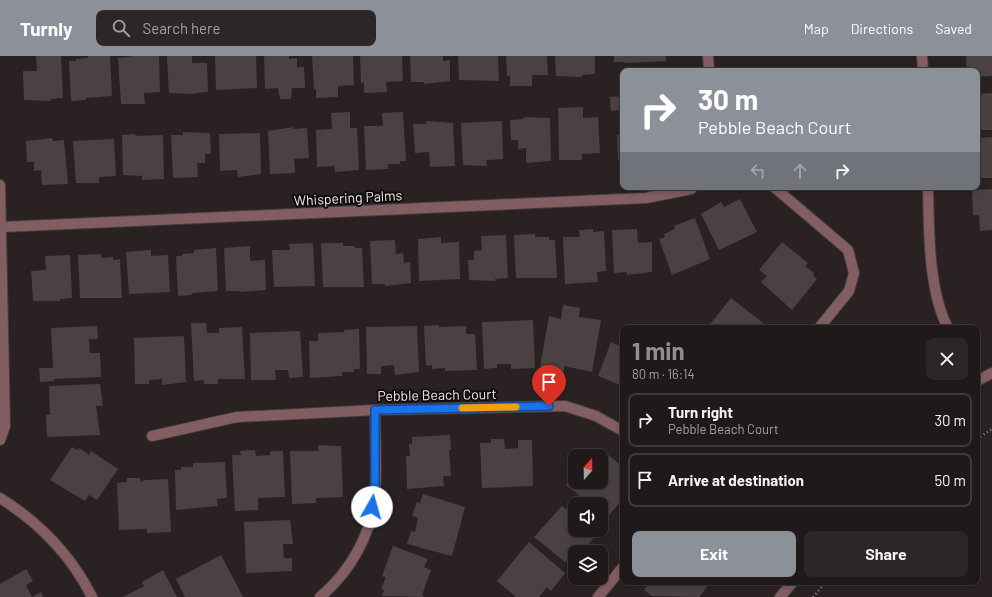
<!DOCTYPE html>
<meta charset="utf-8">
<style>
body{margin:0;font-family:Barlow,sans-serif;background:#2d2627;color:#f1f3f6;height:100vh;display:flex;flex-direction:column;font-size:15px;white-space:nowrap}
*{box-sizing:border-box;margin:0}
p{font-size:13px;color:#a2a0a2}
.icon{flex:none;width:22px;height:22px;fill:none;stroke:currentColor;stroke-width:2;stroke-linecap:round;stroke-linejoin:round}
.map{position:relative;flex:1;overflow:hidden}
.panel{position:absolute;left:620px;top:269px;width:360px;height:260px;display:flex;flex-direction:column;background:#20191a;border-radius:8px;box-shadow:0 2px 6px #0003,0 0 0 1px #3d3839}
.panel>*{flex:none}
.top-card{position:absolute;left:620px;top:12px;width:360px;height:122px;border-radius:8px;box-shadow:0 2px 6px #0003,0 0 0 1px #3d3839;background:#8c9099;color:#fff;overflow:hidden}
.needle{width:26px;rotate:20deg}
.buttons{position:absolute;left:568px;top:393px;display:grid;gap:8px}
.buttons a{display:grid;place-items:center;width:40px;height:40px;border-radius:8px;background:#20191a;box-shadow:0 2px 6px #0003,0 0 0 1px #3d3839;font-size:20px}
.pin{position:absolute;display:grid;place-items:center;width:34px;height:34px;color:#fff;margin:-41px -17px;border-radius:50% 50% 50% 0;rotate:-45deg;box-shadow:0 0 4px #0007}
.pin .icon{rotate:45deg}
.me{position:absolute;width:44px;margin:-22px;rotate:7deg;stroke-linejoin:round;filter:drop-shadow(0 0 3px #0008)}
.turn{display:flex;align-items:center;gap:14px;height:84px;padding:0 12px;font-size:18px}
.turn .icon{width:52px;height:52px;stroke-width:2.5}
.turn b{display:block;font-size:28px;line-height:34px}
.lanes{display:flex;align-items:center;height:38px;padding:0 12px;background:#0003;justify-content:center;gap:20px;direction:ltr}
.lanes .off{opacity:.35}
.round{display:grid;place-items:center;flex:none;width:42px;height:42px;border-radius:8px;background:#2d2627}
.summary{display:flex;align-items:center;justify-content:space-between;height:68px;padding:0 12px}
h1{font-size:24px;font-weight:700;line-height:30px;color:#8c9099}
.primary-button{display:flex;gap:8px;margin-top:auto;padding:8px 12px}
.primary-button a{flex:1;height:46px;border-radius:8px;background:#8c9099;color:#fff;font-size:16px;font-weight:700;line-height:46px;text-align:center}
.primary-button a+a{background:#2d2627;color:#f1f3f6}
ul{padding:0;list-style:none}
li{display:flex;align-items:center;gap:12px;height:54px;margin:0 8px 6px;padding:0 4px;border:2px solid #3d3839;border-radius:8px}
li div{flex:1}
li b{display:block;font-size:15px}
li em{font-style:normal}
header{display:flex;align-items:center;gap:24px;box-sizing:border-box;height:56px;padding:0 20px;background:#8c9099;color:#fff}
header strong{font-size:19px}
nav{display:flex;gap:22px;margin-inline-start:auto;font-size:14px}
.search{width:280px;height:36px;background:#2d2627;display:flex;align-items:center;gap:10px;box-sizing:border-box;padding:0 14px;border-radius:8px;color:#a2a0a2;font-size:15px}
.map>svg:first-child{display:block}
.building{fill:#4b4142}
.lines{fill:none;stroke-linecap:round;stroke-linejoin:round}
.lane-casing{stroke:#463d3e;stroke-width:12}
.street-casing{stroke:#463d3e;stroke-width:12}
.path{stroke:#958d8e;stroke-width:2.5;stroke-dasharray:1 3;stroke-linecap:butt}
.lane{stroke:#825e63;stroke-width:10}
.street{stroke:#825e63;stroke-width:10}
.route-casing{stroke:#114b97;stroke-width:10}
.route{stroke:#1a73e8;stroke-width:7}
.slow{stroke:#f59e0b;stroke-width:7}
.labels{text-anchor:middle;stroke-width:4;stroke-linejoin:round;paint-order:stroke}
.street-label{font-size:14px;fill:#efe8e9;stroke:#100c0c}
</style>
<header>
<strong>Turnly</strong>
<div class="search"><svg class="icon" aria-label="search" viewBox="0 0 24 24"><circle cx="10" cy="10" r="6"/><path d="M15 15l6 6"/></svg>Search here</div>
<nav><a>Map</a><a>Directions</a><a>Saved</a></nav>
</header>
<div class="map">
<svg width="992" height="541" viewBox="0 0 992 541">
<rect width="100%" height="100%" fill="#2a2122"/>
<!-- building -->
<g class="building">
<polygon points="36,0 61,0 63,42 50,43 51,45 24,44 23,15 37,15"/>
<polygon points="88,0 110,0 112,40 86,42 86,44 71,45 69,5 76,5 76,3 88,2"/>
<polygon points="135,0 159,0 160,36 144,37 145,48 121,48 118,2"/>
<polygon points="167,0 192,0 192,7 207,7 208,36 195,37 195,38 169,37"/>
<polygon points="215,0 256,0 257,32 216,34"/>
<polygon points="264,0 289,0 289,3 297,2 297,11 304,11 305,32 292,32 291,43 280,43 278,32 265,33"/>
<polygon points="312,0 353,0 354,29 338,30 338,41 316,42 316,33 314,33"/>
<polygon points="360,0 402,0 403,25 386,26 387,36 364,37 364,27 361,27"/>
<polygon points="410,0 443,0 443,5 450,4 450,25 424,28 424,26 411,26"/>
<polygon points="458,0 498,0 499,25 459,24"/>
<polygon points="506,0 547,0 548,19 532,19 532,30 510,30 510,20 507,20"/>
<polygon points="555,0 595,0 595,18 582,19 582,21 556,20"/>
<polygon points="614,0 666,0 666,5 625,7 624,6 614,6"/>
<polygon points="966,0 992,0 992,20 977,21 977,15 967,15"/>
<polygon points="992,37 992,74 977,74 977,38"/>
<polygon points="623,40 623,54 611,55 610,41"/>
<polygon points="583,51 583,62 598,61 600,97 582,98 582,104 559,104 558,52"/>
<polygon points="350,56 350,72 357,72 359,114 335,116 334,110 317,111 316,74 332,73 331,57"/>
<polygon points="403,56 406,105 400,105 400,108 388,108 388,113 366,114 364,70 383,70 382,57"/>
<polygon points="523,61 550,62 551,105 526,107 526,92 518,93 518,84 511,84 510,64 524,63"/>
<polygon points="426,65 453,67 455,110 430,111 429,96 415,97 413,68 427,68"/>
<polygon points="502,65 503,103 486,104 487,110 463,109 461,67"/>
<polygon points="294,71 293,73 307,72 309,102 294,103 295,117 270,118 268,75"/>
<polygon points="183,76 210,77 211,98 205,98 205,107 197,107 198,121 173,122 171,79 183,79"/>
<polygon points="260,77 261,118 238,121 237,114 220,115 219,78"/>
<polygon points="136,78 135,80 163,79 164,123 142,124 142,120 123,119 122,79"/>
<polygon points="617,79 623,79 623,103 618,104"/>
<polygon points="992,81 992,122 977,122 977,82"/>
<polygon points="52,82 53,85 64,84 68,128 42,129 41,114 34,115 34,106 27,106 26,85"/>
<polygon points="114,83 116,120 99,121 99,127 76,127 73,85"/>
<polygon points="992,133 992,174 980,175 979,159 973,159 972,134"/>
<polygon points="740,143 757,176 719,194 701,158 721,146 724,151"/>
<polygon points="695,162 710,203 672,219 659,183 665,181 664,178 675,173 674,170"/>
<polygon points="593,173 593,176 604,175 606,215 597,216 598,226 565,228 563,181 580,181 579,174"/>
<polygon points="637,173 638,187 652,186 652,216 627,219 627,216 614,217 612,174"/>
<polygon points="535,178 535,181 549,181 549,184 555,184 557,222 516,222 514,179"/>
<polygon points="506,179 508,222 495,223 496,225 469,224 468,204 474,204 474,195 482,194 481,180"/>
<polygon points="441,181 441,187 459,186 460,223 419,225 418,183"/>
<polygon points="395,184 396,198 403,197 404,207 410,206 411,227 385,230 385,228 372,228 370,185"/>
<polygon points="782,186 808,207 805,210 814,217 813,219 817,223 792,254 761,226 767,220 759,214"/>
<polygon points="313,187 315,230 274,231 272,194 290,194 289,188"/>
<polygon points="321,187 343,187 343,190 355,190 355,192 362,192 364,231 323,231"/>
<polygon points="250,190 250,205 265,204 266,234 240,236 240,235 226,235 224,192"/>
<polygon points="216,192 218,235 192,237 192,239 178,240 176,200 182,200 182,198 194,197 194,194"/>
<polygon points="151,194 151,200 168,199 170,236 129,238 126,196"/>
<polygon points="101,198 102,202 113,201 113,204 120,203 122,242 80,242 78,199"/>
<polygon points="70,199 72,242 60,243 60,245 33,245 31,215 46,214 45,200"/>
<polygon points="731,242 768,271 767,272 707,272"/>
<polygon points="563,249 580,252 579,261 601,264 592,316 564,310 564,316 540,311 549,260 561,263"/>
<polygon points="533,264 535,312 511,313 511,308 497,308 497,312 484,313 482,266"/>
<polygon points="191,267 206,267 207,277 219,277 219,272 242,271 245,323 218,323 218,328 204,328 204,324 194,325"/>
<polygon points="439,269 439,271 466,270 466,278 475,278 477,314 445,315 445,312 432,313 432,309 426,310 424,270"/>
<polygon points="97,270 98,283 89,283 90,297 100,297 101,321 54,323 54,325 40,326 39,312 53,312 51,272"/>
<polygon points="417,270 419,316 395,319 394,309 381,310 381,318 367,318 366,271"/>
<polygon points="359,273 360,313 354,313 354,316 342,316 342,320 310,322 309,285 318,285 318,277 344,276 344,274"/>
<polygon points="300,275 303,321 289,322 288,314 275,314 276,324 251,324 250,277"/>
<polygon points="184,280 186,326 162,329 162,323 149,324 149,328 135,328 134,282"/>
<polygon points="623,281 623,330 598,320 611,286 620,290"/>
<polygon points="100,328 103,350 96,350 100,379 47,381 46,359 50,359 49,330"/>
<polygon points="450,379 451,394 449,394 451,420 443,420 444,430 407,433 406,400 410,400 409,388 412,388 412,381"/>
<polygon points="491,383 504,383 505,393 518,392 518,384 532,384 533,430 482,432 480,387 491,387"/>
<polygon points="318,389 341,390 343,441 316,442 316,447 292,448 290,395 319,395"/>
<polygon points="72,391 77,394 79,392 89,399 91,395 118,413 97,444 89,439 85,445 50,424"/>
<polygon points="601,393 623,411 623,440 620,444 621,445 606,463 602,460 601,448 590,448 566,429 575,418 575,426 601,426 601,400 595,400"/>
<polygon points="255,394 256,400 270,399 270,395 283,395 285,441 258,442 258,454 235,455 232,399 241,399 240,395"/>
<polygon points="225,406 227,442 217,443 218,450 176,454 175,414 181,414 181,411 193,411 193,407"/>
<polygon points="127,422 140,422 141,426 145,424 168,423 171,476 147,477 147,473 119,474 117,427 127,426"/>
<polygon points="423,438 465,451 452,500 407,488 411,475 415,476 418,462 412,460 417,446 420,447"/>
<polygon points="575,447 575,474 600,474 582,496 579,494 575,496 571,503 569,502 565,506 534,481 562,450 568,455"/>
<polygon points="290,464 293,488 283,488 284,502 292,502 292,515 246,517 244,466"/>
<polygon points="529,486 565,517 551,535 547,531 539,541 516,541 497,525"/>
<polygon points="393,490 428,503 424,511 431,514 422,539 424,541 382,540 384,534 381,533 386,521 382,520"/>
<polygon points="221,499 243,541 185,541 176,523"/>
<polygon points="26,513 33,525 26,529 32,541 41,536 43,541 0,541 0,528"/>
<polygon points="163,514 177,541 123,541 144,530 142,526"/>
<polygon points="651,526 660,528 662,526 711,526 699,541 652,540 644,534"/>
</g>
<g class="lines">
<!-- lane casing -->
<g class="lane-casing">
<polyline id="lane" points="977,325 992,317"/>
</g>
<!-- street casing -->
<g class="street-casing">
<g id="street">
<polyline points="708,0 709,15"/>
<polyline points="922,0 923,15"/>
<polyline points="0,129 5,370 0,384"/>
<polyline points="774,131 848,194 854,217 849,235 819,272"/>
<path d="M928,131c1,42 0,103 20,141"/>
<polyline points="2,171 646,142 691,133 693,131"/>
<polyline points="152,380 237,361 375,354 565,350 596,360 623,375"/>
<path d="M0,442c40,25 71,57 92,99"/>
<path d="M320,541c30,-25 52,-63 55,-103 2,-28 0,-56 0,-84"/>
<polyline points="598,541 623,511"/>
<polyline points="780,541 793,526"/>
</g>
</g>
<!-- path -->
<g class="path">
<polyline points="977,383 992,373"/>
<polyline points="813,541 826,526"/>
</g>
<!-- lane -->
<use href="#lane" class="lane"/>
<!-- street -->
<use href="#street" class="street"/>
</g>
<g class="lines">
<!-- route casing -->
<g class="route-casing">
<polyline id="route" points="372,451 375,438 375,354 549,350"/>
</g>
<!-- route -->
<use href="#route" class="route"/>
<!-- slow -->
<polyline class="slow" points="462,352 516,351"/>
</g>
<g class="labels">
<!-- street labels -->
<g class="street-label">
<text transform="translate(348 142) rotate(-3)" y="5">Whispering Palms</text>
<text transform="translate(437 339) rotate(-1)" y="5">Pebble Beach Court</text>
</g>
</g>
</svg>
<div class="buttons">
<a><svg class="needle" viewBox="-14 -14 28 28"><path d="M0-13l5 13h-10z" fill="#e53935"/><path d="M0 13l5-13h-10z" fill="#a2a0a2"/></svg></a>
<a><svg class="icon" aria-label="sound" viewBox="0 0 24 24"><path d="M4 9h4l5-4v14l-5-4H4zM17 9q2 3 0 6"/></svg></a>
<a><svg class="icon" aria-label="layers" viewBox="0 0 24 24"><path d="M12 4l9 5-9 5-9-5zM3 14l9 5 9-5"/></svg></a>
</div>
<div class="pin" style="left:549px;top:350px;background:#d93025"><svg class="icon" aria-label="arrive" viewBox="0 0 24 24"><path d="M6 21V4h12l-3 4 3 4H6"/></svg></div>
<svg class="me" style="left:372px;top:451px" viewBox="-20 -20 40 40"><circle r="19" fill="#fff"/><path d="M0-13L10 11 0 6-10 11z" fill="#1a73e8"/></svg>
<div class="top-card">
<div class="turn"><svg class="icon" aria-label="right" viewBox="0 0 24 24"><path d="M7 20v-9h11M14 6l5 5-5 5"/></svg><div><b>30 m</b>Pebble Beach Court</div></div>
<div class="lanes"><svg class="icon off" aria-label="left" viewBox="0 0 24 24"><path d="M17 20v-9H6M10 6l-5 5 5 5"/></svg><svg class="icon off" aria-label="ahead" viewBox="0 0 24 24"><path d="M12 20V5M6 11l6-6 6 6"/></svg><svg class="icon" aria-label="right" viewBox="0 0 24 24"><path d="M7 20v-9h11M14 6l5 5-5 5"/></svg></div>
</div>
<section class="panel">
<div class="summary"><div><h1>1 min</h1><p>80 m · 16:14</p></div><a class="round"><svg class="icon" aria-label="close" viewBox="0 0 24 24"><path d="M6 6l12 12M18 6L6 18"/></svg></a></div>
<ul>
<li><svg class="icon" aria-label="right" viewBox="0 0 24 24"><path d="M7 20v-9h11M14 6l5 5-5 5"/></svg><div><b>Turn right</b><p>Pebble Beach Court</p></div><em>30 m</em></li>
<li><svg class="icon" aria-label="arrive" viewBox="0 0 24 24"><path d="M6 21V4h12l-3 4 3 4H6"/></svg><div><b>Arrive at destination</b></div><em>50 m</em></li>
</ul>
<div class="primary-button"><a>Exit</a><a>Share</a></div>
</section>
</div>
